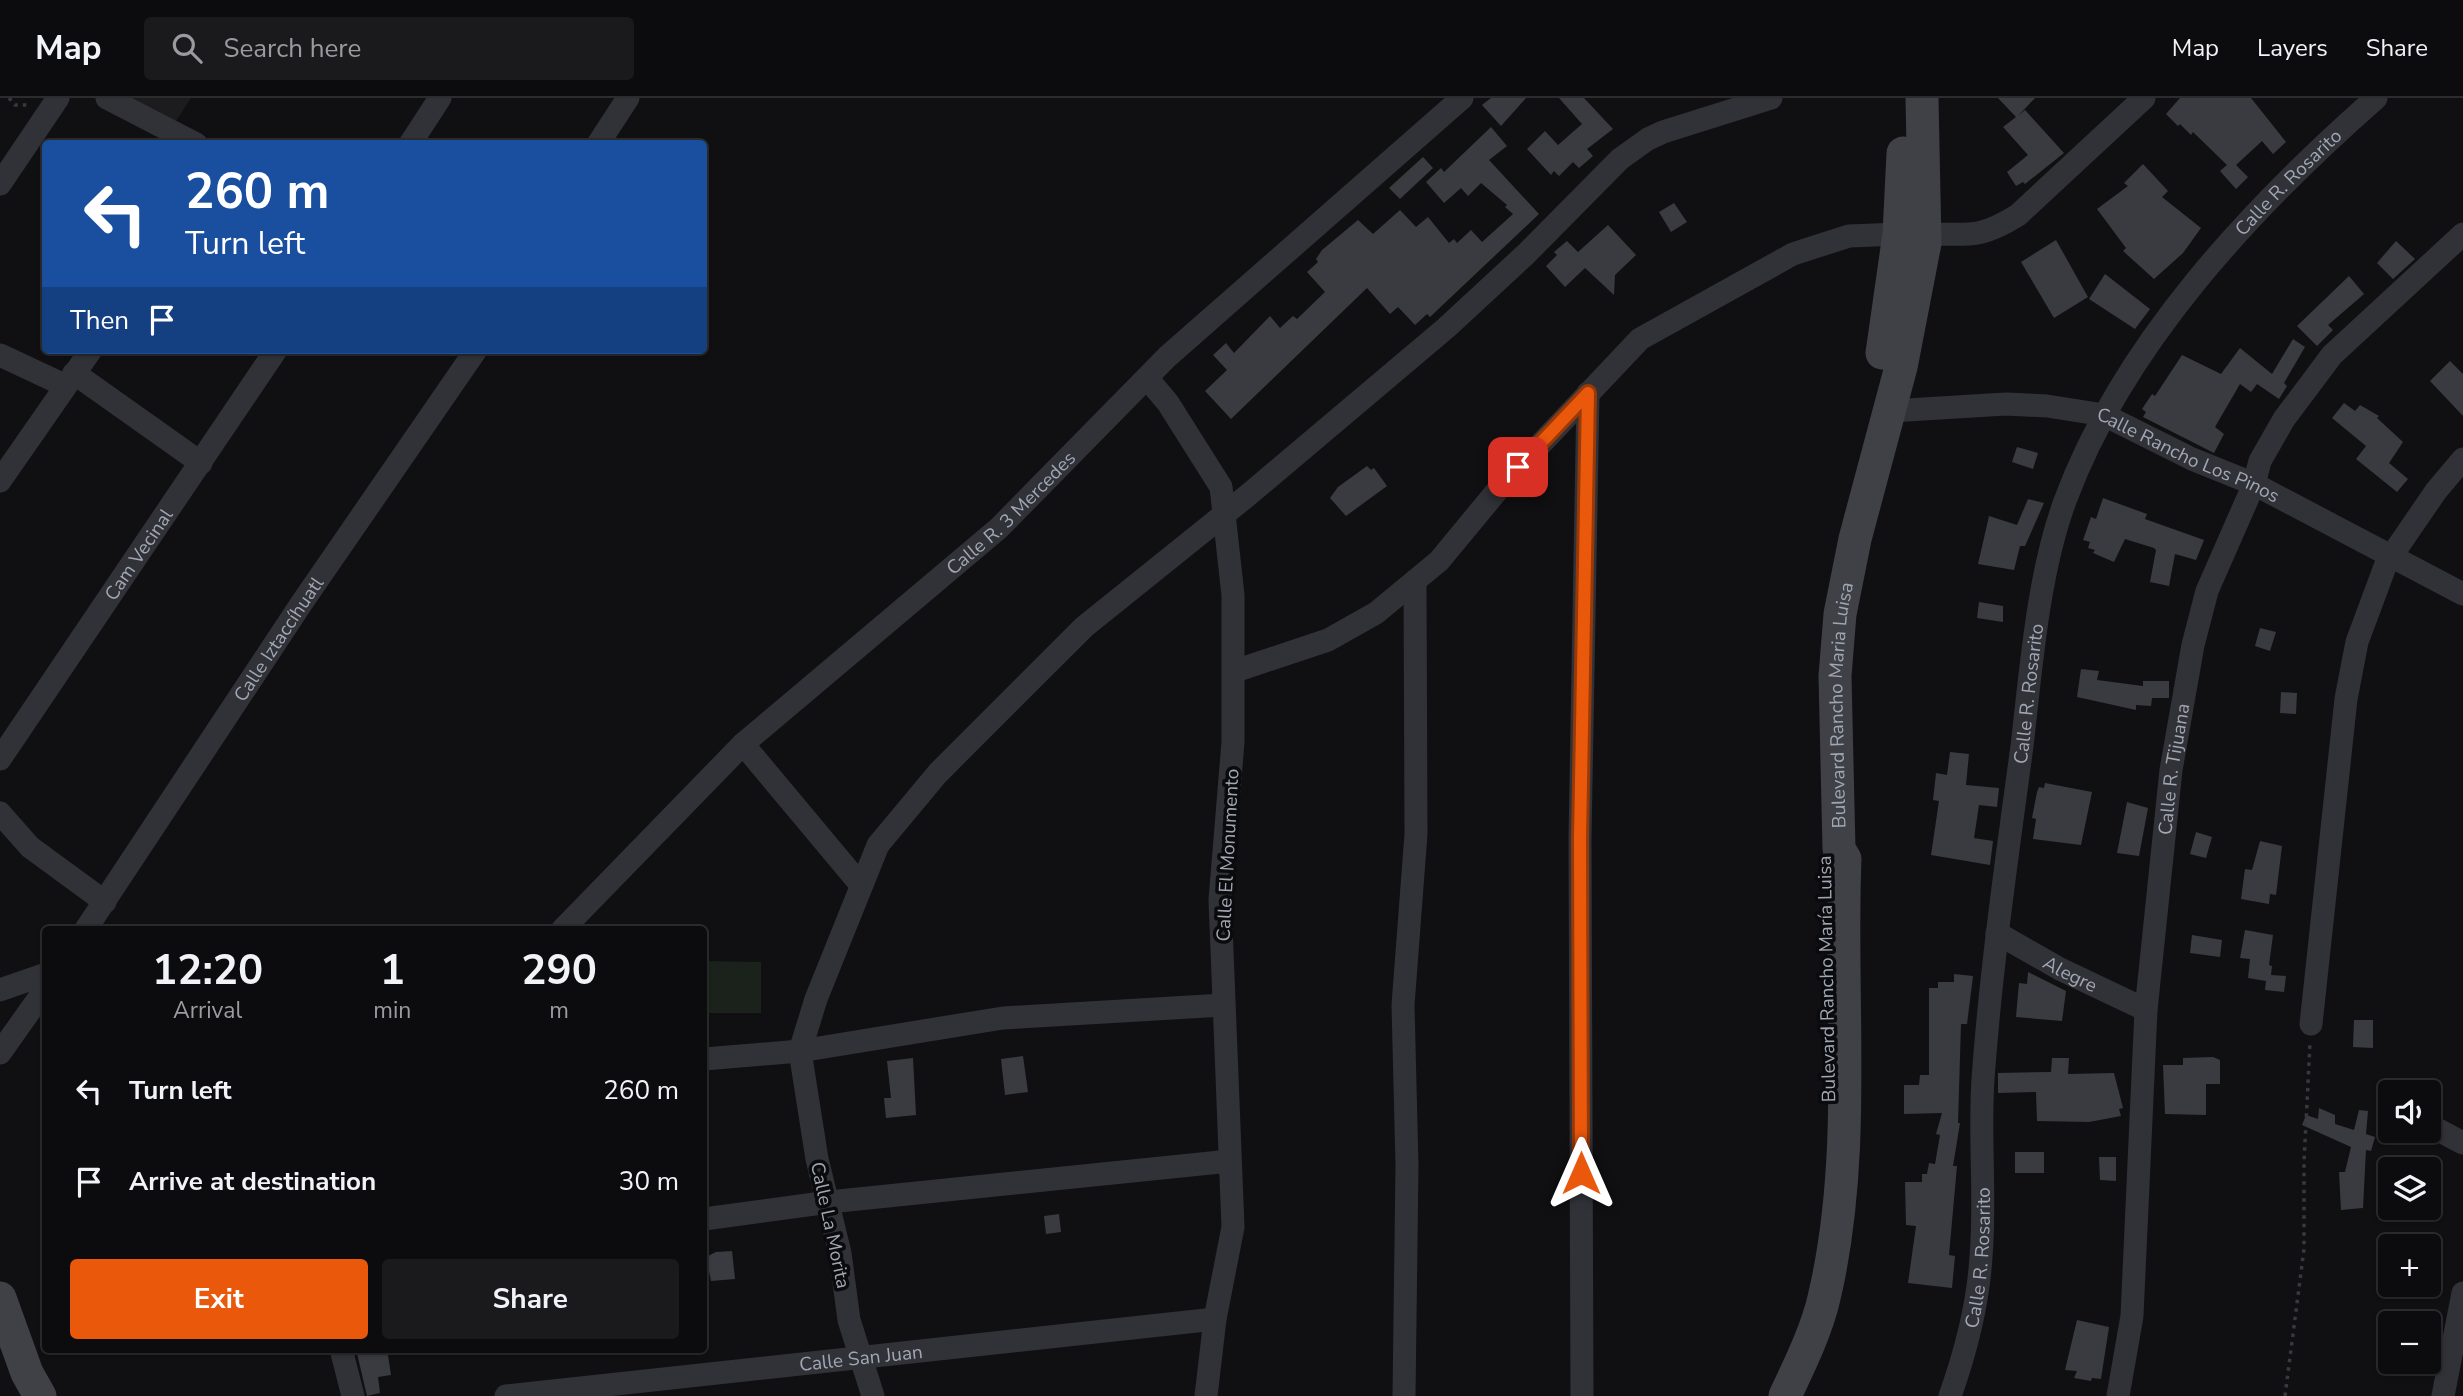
<!DOCTYPE html>
<meta charset="utf-8">
<style>
body{margin:0;font-family:"Nunito Sans",sans-serif;background:#1a1a1c;color:#f1f3f6;height:100vh;display:flex;flex-direction:column;font-size:26px;white-space:nowrap}
*{box-sizing:border-box;margin:0}
p{font-size:23px;color:#9a9b9e}
.icon{flex:none;width:38px;height:38px;fill:none;stroke:currentColor;stroke-width:2;stroke-linecap:round;stroke-linejoin:round}
.map{position:relative;flex:1;overflow:hidden}
.panel{position:absolute;left:42px;top:828px;width:665px;height:427px;display:flex;flex-direction:column;background:#0c0c0e;border-radius:7px;box-shadow:0 2px 5px #0004,0 0 0 2px #2c2c2e}
.panel>*{flex:none}
.top-card{position:absolute;left:42px;top:42px;width:665px;height:214px;border-radius:7px;box-shadow:0 2px 5px #0004,0 0 0 2px #2c2c2e;background:#1a4fa0;color:#fff;overflow:hidden}
.fabs{position:absolute;left:2378px;top:982px;display:grid;gap:14px}
.fabs a{display:grid;place-items:center;width:63px;height:63px;border-radius:7px;background:#0c0c0e;box-shadow:0 2px 5px #0004,0 0 0 2px #2c2c2e;font-size:35px}
.pin{position:absolute;display:grid;place-items:center;width:60px;height:60px;color:#fff;margin:-30px;border-radius:14px;box-shadow:0 4px 10px #0006}
.me{position:absolute;width:77px;margin:-38px;rotate:0deg;stroke-linejoin:round;filter:drop-shadow(0 0 5px #0008)}
.turn{display:flex;align-items:center;gap:24px;height:147px;padding:0 28px;font-size:32px}
.turn .icon{width:91px;height:91px;stroke-width:2.5}
.turn b{display:block;font-size:49px;line-height:60px}
.then{display:flex;align-items:center;height:66px;padding:0 28px;background:#0003;gap:14px;font-size:26px}
.eta{display:flex;justify-content:space-evenly;align-items:center;height:119px;text-align:center}
.eta b{font-size:42px;font-weight:700;line-height:49px}
.cta{display:flex;gap:14px;margin-top:auto;padding:14px 28px}
.cta a{flex:1;height:80px;border-radius:7px;background:#ea580c;color:#fff;font-size:28px;font-weight:700;line-height:80px;text-align:center}
.cta a+a{background:#1a1a1c;color:#f1f3f6}
ul{padding:0;list-style:none}
li{display:flex;align-items:center;gap:21px;height:91px;padding:0 28px}
li div{flex:1}
li b{display:block;font-size:26px}
li em{font-style:normal}
header{display:flex;align-items:center;gap:42px;box-sizing:border-box;height:98px;padding:0 35px;background:#0c0c0e;border-bottom:2px solid #2c2c2e}
header strong{font-size:33px}
nav{display:flex;gap:38px;margin-inline-start:auto;font-size:24px}
.search{width:490px;height:63px;background:#1a1a1c;display:flex;align-items:center;gap:18px;box-sizing:border-box;padding:0 24px;border-radius:7px;color:#9a9b9e;font-size:26px}
.map>svg:first-child{display:block}
.built{fill:#1c1c1f}
.green{fill:#1a221b}
.building{fill:#3a3b40}
.lines{fill:none;stroke-linecap:round;stroke-linejoin:round}
.path{stroke:#37393e;stroke-width:3.5;stroke-dasharray:3.5 5;stroke-linecap:butt}
.street{stroke:#313237;stroke-width:23}
.secondary{stroke:#3f4147;stroke-width:33}
.route-casing{stroke:#983908;stroke-width:18}
.route{stroke:#ea580c;stroke-width:12}
.labels{text-anchor:middle;stroke-width:7;stroke-linejoin:round;paint-order:stroke}
.street-label{font-size:19px;fill:#a0a7b4;stroke:#0b0b0d}
</style>
<header>
<strong>Map</strong>
<div class="search"><svg class="icon" aria-label="search" viewBox="0 0 24 24"><circle cx="10" cy="10" r="6"/><path d="M15 15l6 6"/></svg>Search here</div>
<nav><a>Map</a><a>Layers</a><a>Share</a></nav>
</header>
<div class="map">
<svg width="2463" height="1298" viewBox="0 0 2463 1298">
<rect width="100%" height="100%" fill="#101012"/>
<!-- built -->
<polygon class="built" points="120,0 191,0 170,32"/>
<!-- green -->
<polygon class="green" points="704,863 761,864 761,915 704,915"/>
<!-- building -->
<g class="building">
<polygon points="1491,0 1526,0 1501,28 1482,7"/>
<polygon points="1559,0 1584,0 1613,31 1587,51 1593,58 1579,70 1573,64 1559,78 1554,73 1551,77 1527,51 1545,33 1558,47 1582,26"/>
<polygon points="1998,0 2035,0 2018,18 2025,12 2064,55 2025,86 2023,84 2016,88 2007,74 2028,57 2003,29 2016,19"/>
<polygon points="2180,0 2251,0 2286,44 2273,56 2262,43 2236,67 2248,79 2236,91 2220,73 2227,67 2193,34 2191,37 2180,26 2178,28 2166,16"/>
<polygon points="1491,29 1507,48 1489,62 1539,116 1430,219 1427,216 1415,227 1398,209 1390,216 1367,190 1231,321 1205,293 1227,272 1213,257 1226,245 1234,255 1270,218 1280,230 1293,218 1297,221 1325,194 1307,174 1318,164 1316,161 1322,152 1358,122 1373,136 1400,112 1416,129 1428,119 1449,145 1454,141 1457,145 1471,132 1482,144 1513,116 1505,109 1507,107 1481,85 1468,98 1461,90 1444,105 1426,84 1441,70 1444,74"/>
<polygon points="1423,59 1433,70 1400,101 1389,90"/>
<polygon points="2143,66 2168,93 2162,99 2201,130 2183,155 2154,181 2123,153 2126,150 2097,111 2128,88 2124,85"/>
<polygon points="1674,105 1687,124 1671,134 1659,114"/>
<polygon points="1608,127 1636,157 1615,177 1614,197 1585,170 1565,189 1546,168 1557,157 1554,154 1567,143 1578,154"/>
<polygon points="2056,142 2088,199 2054,220 2021,164"/>
<polygon points="2396,143 2415,161 2393,181 2377,165"/>
<polygon points="2105,176 2150,211 2135,231 2089,201"/>
<polygon points="2349,178 2364,196 2328,227 2333,232 2317,248 2297,228"/>
<polygon points="2293,241 2305,249 2284,285 2287,288 2279,301 2257,286 2251,294 2240,286 2215,329 2224,336 2214,355 2143,319 2146,314 2142,311 2152,296 2155,298 2182,257 2221,276 2240,250 2272,276"/>
<polygon points="2450,263 2463,276 2463,318 2430,283"/>
<polygon points="2344,305 2355,313 2360,307 2379,318 2377,320 2403,344 2389,365 2408,381 2397,394 2356,361 2366,348 2332,320"/>
<polygon points="2017,349 2038,355 2033,371 2012,364"/>
<polygon points="1367,368 1371,372 1374,370 1387,388 1346,418 1330,400 1338,389"/>
<polygon points="2103,400 2147,416 2145,421 2204,442 2196,462 2175,456 2169,488 2150,484 2156,452 2154,450 2125,441 2114,464 2093,455 2095,452 2088,450 2090,444 2083,442 2091,419 2096,421"/>
<polygon points="2028,401 2044,405 2025,448 2020,448 2014,472 1978,466 1989,418 2017,427"/>
<polygon points="1979,504 2003,508 2003,524 1977,520"/>
<polygon points="2260,530 2276,534 2270,553 2255,548"/>
<polygon points="2081,571 2099,573 2097,582 2143,588 2143,583 2169,583 2169,600 2152,600 2151,608 2136,607 2136,612 2077,599"/>
<polygon points="2281,594 2297,595 2296,616 2280,615"/>
<polygon points="1950,654 1969,656 1966,687 1999,690 1997,709 1979,707 1974,740 1993,743 1990,767 1931,757 1939,703 1933,702 1936,675 1947,677"/>
<polygon points="2045,685 2092,694 2081,747 2033,741 2036,721 2032,720 2037,694 2039,689 2044,690"/>
<polygon points="2127,704 2148,710 2139,758 2117,755"/>
<polygon points="2196,734 2212,739 2206,760 2190,756"/>
<polygon points="2260,743 2282,748 2276,797 2270,796 2269,806 2241,801 2245,771 2252,772"/>
<polygon points="2245,832 2273,837 2269,867 2272,868 2271,877 2286,878 2284,894 2265,892 2266,883 2248,880 2250,861 2240,860"/>
<polygon points="2192,837 2222,842 2220,859 2190,855"/>
<polygon points="2028,874 2066,893 2062,923 2016,919 2019,885 2027,886"/>
<polygon points="1954,876 1973,878 1967,926 1961,926 1958,1025 1960,1025 1953,1068 1957,1068 1949,1157 1955,1158 1952,1190 1908,1185 1916,1128 1906,1127 1905,1084 1922,1084 1922,1076 1927,1076 1929,1065 1935,1066 1940,1037 1936,1036 1942,1015 1904,1016 1904,987 1919,987 1920,977 1929,977 1929,890 1938,890 1938,884 1954,884"/>
<polygon points="2354,922 2373,922 2373,950 2353,949"/>
<polygon points="1023,958 1028,994 1005,997 1001,961"/>
<polygon points="2213,959 2220,962 2220,986 2206,986 2206,1017 2165,1016 2163,967 2183,967 2183,960"/>
<polygon points="913,960 916,1017 886,1020 884,1000 891,1000 887,963"/>
<polygon points="2052,960 2069,960 2068,976 2114,975 2123,1010 2119,1011 2121,1018 2089,1024 2037,1023 2036,994 1998,995 1998,975 2051,974"/>
<polygon points="2319,1010 2335,1017 2335,1026 2354,1032 2359,1012 2368,1013 2366,1036 2375,1039 2371,1053 2366,1052 2363,1110 2341,1112 2339,1074 2345,1074 2351,1049 2302,1027 2306,1017 2318,1021"/>
<rect x="2015" y="1054" width="29" height="21"/>
<polygon points="2099,1059 2116,1059 2116,1083 2100,1082"/>
<polygon points="1059,1116 1061,1134 1046,1136 1044,1118"/>
<polygon points="732,1153 735,1181 711,1183 706,1159 716,1154"/>
<polygon points="2077,1222 2109,1229 2101,1281 2092,1280 2091,1283 2074,1280 2077,1273 2065,1272"/>
<polygon points="356,1251 387,1251 391,1277 378,1279 380,1295 367,1298"/>
</g>
<g class="lines">
<!-- path -->
<g class="path">
<polyline points="9,0 15,7 27,7"/>
<polyline points="2285,1298 2304,1151 2304,1064 2310,945"/>
</g>
<!-- street -->
<g class="street">
<polyline points="107,0 196,46"/>
<polyline points="410,46 440,0"/>
<polyline points="598,46 628,0"/>
<polyline points="0,86 58,0"/>
<path d="M1926,136c43,0 54,5 92,-19l126,-117"/>
<polyline points="0,257 64,287"/>
<polyline points="74,275 201,365"/>
<polyline points="1147,280 1168,305 1221,389 1233,497 1233,644 1220,802 1233,1129 1215,1221 1206,1298"/>
<path id="s1" d="M1890,313l116,-7 41,2 57,9 88,44 62,25 209,110"/>
<polyline points="0,383 91,252"/>
<polyline points="1235,573 1328,542 1376,515 1439,463 1501,388 1640,241 1793,156 1849,138 1899,136"/>
<polyline points="743,646 860,786"/>
<path id="s2" d="M0,661l276,-409"/>
<polyline points="0,715 30,749 105,804"/>
<path id="s3" d="M86,831l215,-325 175,-254"/>
<path id="s4" d="M563,831l180,-185 256,-216 168,-171 295,-259"/>
<path id="s5" d="M1997,835l63,36 86,41"/>
<polyline points="0,892 46,876"/>
<polyline points="2311,926 2346,601 2357,544 2386,466 2436,393 2463,361"/>
<polyline points="0,955 46,890"/>
<polyline points="704,961 800,953 1003,920 1223,907"/>
<polyline points="2388,1006 2390,1008"/>
<polyline points="2429,1027 2463,1045"/>
<polyline points="704,1121 829,1104 1230,1063"/>
<polyline points="341,1251 353,1298"/>
<path id="s6" d="M506,1298l709,-77"/>
<polyline points="873,1298 849,1222 840,1155 817,1061 800,953 816,901 878,747 938,675 1084,529 1247,398 1446,230 1526,156 1620,61 1648,41 1663,34 1771,0"/>
<polyline points="1404,1298 1407,1067 1403,907 1416,736 1415,483"/>
<polyline points="1582,1298 1580,740 1588,295"/>
<path id="s7" d="M1950,1298c16,-45 28,-91 31,-139 5,-59 -2,-119 2,-178 8,-111 24,-222 39,-333 9,-77 16,-172 43,-245 58,-157 187,-294 311,-403"/>
<path id="s8" d="M2118,1298l14,-80 14,-306 25,-240 22,-125 14,-54 47,-107 6,-23 24,-42 48,-64 131,-121"/>
<polyline points="2443,1298 2463,1195"/>
</g>
<!-- secondary -->
<g class="secondary">
<polyline points="1882,255 1899,136 1903,55"/>
<polyline points="0,1200 27,1275 40,1298"/>
<path id="s9" d="M1785,1298c15,-32 31,-64 39,-98 34,-144 15,-294 21,-439l-6,-10 -4,-173 5,-62 15,-75 46,-172 24,-124 -3,-145"/>
</g>
</g>
<g class="lines">
<!-- route casing -->
<g class="route-casing">
<polyline id="route" points="1518,369 1588,295 1580,740 1581,1075"/>
</g>
<!-- route -->
<use href="#route" class="route"/>
</g>
<g class="labels">
<!-- street labels -->
<g class="street-label">
<text dy="7" stroke="none"><textPath href="#s7" startOffset="1298">Calle R. Rosarito</textPath></text>
<text dy="7" stroke="none"><textPath href="#s1" startOffset="308">Calle Rancho Los Pinos</textPath></text>
<text dy="7" stroke="none"><textPath href="#s4" startOffset="612">Calle R. 3 Mercedes</textPath></text>
<text dy="7" stroke="none"><textPath href="#s2" startOffset="247">Cam Vecinal</textPath></text>
<text dy="7" stroke="none"><textPath href="#s3" startOffset="348">Calle Iztaccíhuatl</textPath></text>
<text dy="7" stroke="none"><textPath href="#s7" startOffset="709">Calle R. Rosarito</textPath></text>
<text dy="7" stroke="none"><textPath href="#s9" startOffset="702">Bulevard Rancho Maria Luisa</textPath></text>
<text dy="7" stroke="none"><textPath href="#s8" startOffset="630">Calle R. Tijuana</textPath></text>
<text transform="translate(1227 757) rotate(-87)" y="7">Calle El Monumento</text>
<text dy="7" stroke="none"><textPath href="#s5" startOffset="84">Alegre</textPath></text>
<text transform="translate(1826 881) rotate(-91)" y="7">Bulevard Rancho María Luisa</text>
<text transform="translate(831 1127) rotate(78)" y="7">Calle La Morita</text>
<text dy="7" stroke="none"><textPath href="#s7" startOffset="142">Calle R. Rosarito</textPath></text>
<text dy="7" stroke="none"><textPath href="#s6" startOffset="357">Calle San Juan</textPath></text>
</g>
</g>
</svg>
<div class="fabs">
<a><svg class="icon" aria-label="sound" viewBox="0 0 24 24"><path d="M4 9h4l5-4v14l-5-4H4zM17 9q2 3 0 6"/></svg></a>
<a><svg class="icon" aria-label="layers" viewBox="0 0 24 24"><path d="M12 4l9 5-9 5-9-5zM3 14l9 5 9-5"/></svg></a>
<a>+</a>
<a>−</a>
</div>
<div class="pin" style="left:1518px;top:369px;background:#d93025"><svg class="icon" aria-label="arrive" viewBox="0 0 24 24"><path d="M6 21V4h12l-3 4 3 4H6"/></svg></div>
<svg class="me" style="left:1581px;top:1075px" viewBox="-20 -20 40 40"><path d="M0-17L14 15 0 8-14 15z" fill="#ea580c" stroke="#fff" stroke-width="4"/></svg>
<div class="top-card">
<div class="turn"><svg class="icon" aria-label="left" viewBox="0 0 24 24"><path d="M17 20v-9H6M10 6l-5 5 5 5"/></svg><div><b>260 m</b>Turn left</div></div>
<div class="then">Then<svg class="icon" aria-label="arrive" viewBox="0 0 24 24"><path d="M6 21V4h12l-3 4 3 4H6"/></svg></div>
</div>
<section class="panel">
<div class="eta">
<div><b>12:20</b><p>Arrival</p></div>
<div><b>1</b><p>min</p></div>
<div><b>290</b><p>m</p></div>
</div>
<ul>
<li><svg class="icon" aria-label="left" viewBox="0 0 24 24"><path d="M17 20v-9H6M10 6l-5 5 5 5"/></svg><div><b>Turn left</b></div><em>260 m</em></li>
<li><svg class="icon" aria-label="arrive" viewBox="0 0 24 24"><path d="M6 21V4h12l-3 4 3 4H6"/></svg><div><b>Arrive at destination</b></div><em>30 m</em></li>
</ul>
<div class="cta"><a>Exit</a><a>Share</a></div>
</section>
</div>
